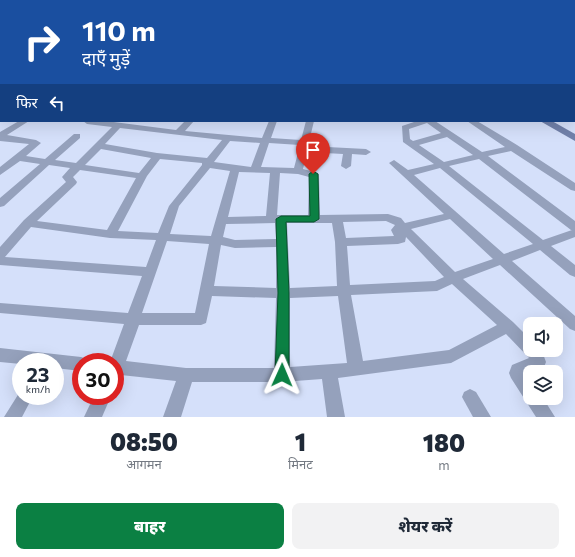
<!DOCTYPE html>
<html lang="hi">
<meta charset="utf-8">
<style>
body{margin:0;font-family:Commissioner,"Noto Sans Devanagari",sans-serif;background:#f2f2f3;color:#1f2937;height:100vh;display:flex;flex-direction:column;font-size:15px;white-space:nowrap}
*{box-sizing:border-box;margin:0}
p{font-size:13px;color:#747a83}
.icon{flex:none;width:22px;height:22px;fill:none;stroke:currentColor;stroke-width:2;stroke-linecap:round;stroke-linejoin:round}
.map{position:relative;height:417px;overflow:hidden}
.panel{display:flex;flex-direction:column;background:#fff;flex:1}
.panel>*{flex:none}
.top-card{position:absolute;left:0px;top:0px;width:575px;height:122px;box-shadow:0 4px 16px #0002;background:#1a4fa0;color:#fff;overflow:hidden}
.controls{position:absolute;left:523px;top:317px;display:grid;gap:8px}
.controls a{display:grid;place-items:center;width:40px;height:40px;border-radius:8px;background:#fff;box-shadow:0 4px 16px #0002;font-size:20px}
.speed{position:absolute;left:12px;top:353px;display:flex;gap:8px;font-size:20px;font-weight:700;text-align:center}
.speed>*{display:grid;place-content:center;width:52px;height:52px;border-radius:50%;background:#fff;box-shadow:0 4px 16px #0002;line-height:1}
.speed small{font-size:10px;font-weight:400}
.speed .limit{border:6px solid #d22;background:#fff;color:#111}
.pin{position:absolute;display:grid;place-items:center;width:34px;height:34px;color:#fff;margin:-41px -17px;border-radius:50% 50% 50% 0;rotate:-45deg;box-shadow:0 0 4px #0007}
.pin .icon{rotate:45deg}
.me{position:absolute;width:44px;margin:-22px;rotate:1deg;stroke-linejoin:round;filter:drop-shadow(0 0 3px #0008)}
.turn{display:flex;align-items:center;gap:14px;height:84px;padding:0 16px;font-size:18px}
.turn .icon{width:52px;height:52px;stroke-width:2.5}
.turn b{display:block;font-size:28px;line-height:34px}
.then{display:flex;align-items:center;height:38px;padding:0 16px;background:#0003;gap:8px;font-size:15px}
.eta{display:flex;justify-content:space-evenly;align-items:center;height:68px;text-align:center}
.eta b{font-size:24px;font-weight:800;line-height:28px}
.cta{display:flex;gap:8px;margin-top:auto;padding:8px 16px}
.cta a{flex:1;height:46px;border-radius:8px;background:#0b8043;color:#fff;font-size:16px;font-weight:800;line-height:46px;text-align:center}
.cta a+a{background:#f2f2f3;color:#1f2937}
.map>svg:first-child{display:block}
.lines{fill:none;stroke-linecap:round;stroke-linejoin:round}
.street{fill:#95a1bc;fill-rule:evenodd}
.secondary{fill:#7181aa;fill-rule:evenodd}
.route{fill:#0b8043;stroke:#07532c}
</style>
<div class="map">
<svg width="575" height="417" viewBox="0 0 575 417">
<rect width="100%" height="100%" fill="#d5e0fa"/>
<g class="lines">
<!-- street -->
<g class="street">
<polygon points="65,0 73,0 65,1"/>
<polygon points="105,0 111,0 105,1"/>
<polygon points="146,0 154,0 146,1"/>
<polygon points="162,0 167,0 162,1"/>
<polygon points="187,0 192,0 187,1"/>
<polygon points="213,0 218,0 213,1"/>
<rect x="275" y="0" width="5" height="1"/>
<rect x="287" y="0" width="262" height="1"/>
<rect x="574" y="5" width="1" height="2"/>
<rect x="574" y="14" width="1" height="4"/>
<polygon points="1,23 1,27 0,28 0,24"/>
<rect x="574" y="37" width="1" height="4"/>
<rect x="0" y="39" width="1" height="4"/>
<rect x="574" y="51" width="1" height="4"/>
<rect x="0" y="52" width="1" height="4"/>
<rect x="574" y="66" width="1" height="4"/>
<rect x="0" y="75" width="1" height="4"/>
<rect x="574" y="90" width="1" height="4"/>
<rect x="574" y="103" width="1" height="4"/>
<rect x="0" y="107" width="1" height="4"/>
<path d="M19,121h10l-22,14 29,5 5,3 -15,13 19,3 29,-25h6v4l-25,22 21,3 36,-36 -25,-3 -4,-3h23l70,9 9,-9h9l-9,10 77,7 7,-17h8l-6,17 30,2 5,-19h8l-6,25 58,3 5,3 -5,3 -14,-1 -1,12 -5,3 -5,-3 2,-12 -36,-2 -4,17 15,4 1,2 1,40 68,-1 13,4 4,5 39,-9 -55,-51 5,-3 14,10 26,-6 -31,-22 -1,-16 15,-5h18l47,31 23,-5 -38,-26h10l40,24 58,38v8l-4,-1 -60,-39 -23,5 87,65v16l-24,9 24,19v12l-5,-2 -30,-25 -28,11 63,55v15l-5,-2 -70,-64 -37,14 50,43 17,17v11l12,1 4,11 -2,5 -18,7 4,5v19h13l12,19h-19l-25,-39 -2,-5 3,-8 17,-7 -23,-24 -55,29 -113,15 7,39h-18l-5,-38 -40,3h-90l-11,35h-18l13,-36 -55,-6 -6,2v-15h-5l14,-38 -124,-11v-10l128,10 14,-37 -142,-11v-18l24,-27 42,-38 -4,-5 8,-9 -21,-3 -45,41 -4,1v-9l40,-34 -20,-3 -20,14v-8l29,-23 -29,-3v-9zM427,123l14,10 -28,8 -3,-2 -1,-10zM120,128l102,12 -15,18 -50,-5 -52,-9zM447,137l26,18 -29,7 -25,-17zM230,141l30,2 -9,24 -37,-5zM269,143l31,2 -6,23 -33,-1zM101,149l50,9 -12,15 -54,-8zM160,159l42,4v2l-33,41 -11,27 -40,-2 29,-55zM479,159l92,71h1l-29,10 -94,-74zM210,168l20,3 -19,65 -41,-2 9,-28zM440,168l93,76 -29,10 -90,-79zM80,170l56,8 -29,52 -70,-9 39,-37 1,-2 -4,-5zM239,172l31,1 -4,43 -38,1zM280,173l18,1 11,3 -1,38h-31zM450,219l43,40 -38,13 -44,-43zM386,221l9,4 -4,5 3,6 -48,2 -3,-16zM275,223l1,16 -41,1 -12,-3 3,-13zM287,223h45l3,19 2,44 -47,2zM31,227l79,11 46,2 -10,27 -141,-10zM406,237l38,40 -9,4 -85,4 -3,-39 51,-2 7,-2zM167,241l42,3 -14,69h-53zM221,245l14,3 41,-1v41l-62,-2zM452,284l45,41 -48,25 -86,11 -12,-66 86,-4zM212,296l64,2 -2,70h-88l-60,-7 13,-36h62l5,-2zM338,296l9,67 -57,4v-69z"/>
<polygon points="0,348 81,357 87,359 88,362 81,362 81,371 55,368 55,362 21,362 21,364 0,362"/>
<polygon points="470,389 476,392 491,417 473,417 462,397 464,392"/>
<polygon points="21,390 21,396 33,396 22,417 4,417"/>
<polygon points="94,396 111,396 102,417 84,417"/>
</g>
<!-- secondary -->
<g class="secondary">
<polygon points="316,0 323,0 324,1 317,1"/>
<polygon points="540,121 552,121 575,134 575,141"/>
</g>
</g>
<!-- route -->
<polygon class="route" points="313,171 318,174 319,219 314,222 286,222 289,293 289,375 287,379 282,381 277,379 275,375 278,293 276,219 281,216 310,216 309,174"/>
</svg>
<div class="controls">
<a><svg class="icon" aria-label="sound" viewBox="0 0 24 24"><path d="M4 9h4l5-4v14l-5-4H4zM17 9q2 3 0 6"/></svg></a>
<a><svg class="icon" aria-label="layers" viewBox="0 0 24 24"><path d="M12 4l9 5-9 5-9-5zM3 14l9 5 9-5"/></svg></a>
</div>
<div class="speed"><div>23<small>km/h</small></div><div class="limit">30</div></div>
<div class="pin" style="left:313px;top:174px;background:#d93025"><svg class="icon" aria-label="arrive" viewBox="0 0 24 24"><path d="M6 21V4h12l-3 4 3 4H6"/></svg></div>
<svg class="me" style="left:282px;top:375px" viewBox="-20 -20 40 40"><path d="M0-17L14 15 0 8-14 15z" fill="#0b8043" stroke="#fff" stroke-width="4"/></svg>
<div class="top-card">
<div class="turn"><svg class="icon" aria-label="right" viewBox="0 0 24 24"><path d="M7 20v-9h11M14 6l5 5-5 5"/></svg><div><b>110 m</b>दाएँ मुड़ें</div></div>
<div class="then">फिर<svg class="icon" aria-label="left" viewBox="0 0 24 24"><path d="M17 20v-9H6M10 6l-5 5 5 5"/></svg></div>
</div>
</div>
<section class="panel">
<div class="eta">
<div><b>08:50</b><p>आगमन</p></div>
<div><b>1</b><p>मिनट</p></div>
<div><b>180</b><p>m</p></div>
</div>
<div class="cta"><a>बाहर</a><a>शेयर करें</a></div>
</section>
